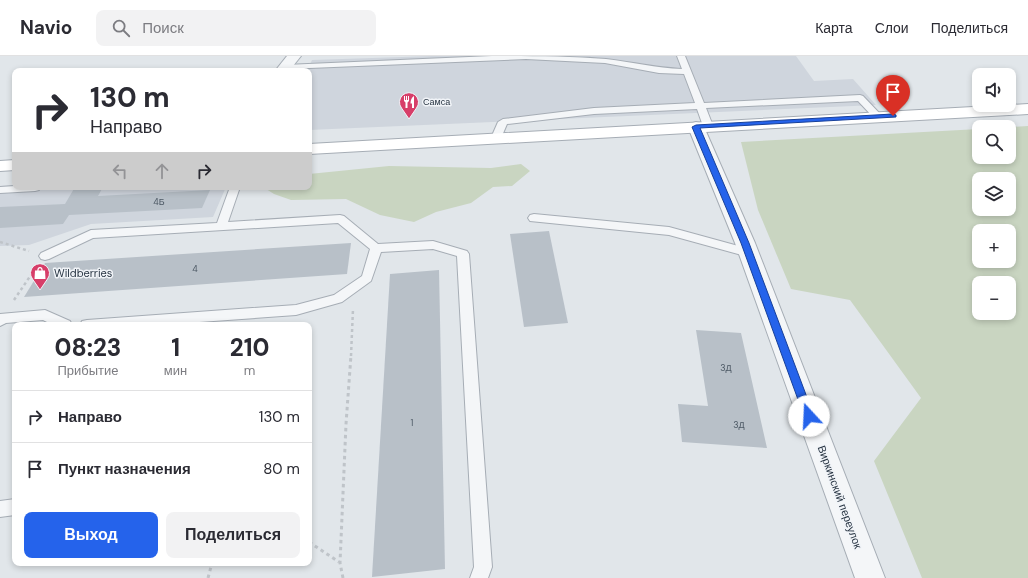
<!DOCTYPE html>
<html lang="ru">
<meta charset="utf-8">
<style>
body{margin:0;font-family:"DM Sans",sans-serif;background:#f2f2f3;color:#2b2b33;height:100vh;display:flex;flex-direction:column;font-size:15px;white-space:nowrap}
*{box-sizing:border-box;margin:0}
p{font-size:13px;color:#7c7c81}
.icon{flex:none;width:22px;height:22px;fill:none;stroke:currentColor;stroke-width:2;stroke-linecap:round;stroke-linejoin:round}
.map{position:relative;flex:1;overflow:hidden}
.details{position:absolute;left:12px;top:266px;width:300px;height:244px;display:flex;flex-direction:column;background:#fff;border-radius:8px;box-shadow:0 2px 6px #0003}
.details>*{flex:none}
.guide{position:absolute;left:12px;top:12px;width:300px;height:122px;border-radius:8px;box-shadow:0 2px 6px #0003;background:#fff;color:#2b2b33;overflow:hidden}
.tools{position:absolute;left:972px;top:12px;display:grid;gap:8px}
.tools a{display:grid;place-items:center;width:44px;height:44px;border-radius:8px;background:#fff;box-shadow:0 2px 6px #0003;font-size:20px}
.pin{position:absolute;display:grid;place-items:center;width:34px;height:34px;color:#fff;margin:-41px -17px;border-radius:50% 50% 50% 0;rotate:-45deg;box-shadow:0 0 4px #0007}
.pin .icon{rotate:45deg}
.me{position:absolute;width:44px;margin:-22px;rotate:340deg;stroke-linejoin:round;filter:drop-shadow(0 0 3px #0008)}
.turn{display:flex;align-items:center;gap:14px;height:84px;padding:0 12px;font-size:18px}
.turn .icon{width:52px;height:52px;stroke-width:2.5}
.turn b{display:block;font-size:28px;line-height:34px}
.lanes{display:flex;align-items:center;height:38px;padding:0 12px;background:#0003;justify-content:center;gap:20px;direction:ltr}
.lanes .off{opacity:.35}
.eta{display:flex;justify-content:space-evenly;align-items:center;height:68px;text-align:center}
.eta b{font-size:24px;font-weight:800;line-height:28px}
.primary-button{display:flex;gap:8px;margin-top:auto;padding:8px 12px}
.primary-button a{flex:1;height:46px;border-radius:8px;background:#2563eb;color:#fff;font-size:16px;font-weight:800;line-height:46px;text-align:center}
.primary-button a+a{background:#f2f2f3;color:#2b2b33}
ul{padding:0;list-style:none}
li{display:flex;align-items:center;gap:12px;height:52px;padding:0 12px;border-top:1px solid #e1e1e2}
li div{flex:1}
li b{display:block;font-size:15px}
li em{font-style:normal}
header{display:flex;align-items:center;gap:24px;box-sizing:border-box;height:56px;padding:0 20px;background:#fff;border-bottom:1px solid #e1e1e2}
header strong{font-size:19px}
nav{display:flex;gap:22px;margin-inline-start:auto;font-size:14px}
.search{width:280px;height:36px;background:#f2f2f3;display:flex;align-items:center;gap:10px;box-sizing:border-box;padding:0 14px;border-radius:8px;color:#7c7c81;font-size:15px}
.map>svg:first-child{display:block}
.built{fill:#cfd5dd}
.green{fill:#c9d5c1;fill-rule:evenodd}
.building{fill:#b8c0c8}
.lines{fill:none;stroke-linecap:round;stroke-linejoin:round}
.service-casing{stroke:#a6adb5;stroke-width:2}
.minor-casing{stroke:#a6adb5;stroke-width:2}
.secondary-casing{stroke:#a6adb5;stroke-width:2}
.path-far1{stroke:#bfc4c9;stroke-width:2.5;stroke-dasharray:3 3;stroke-linecap:butt}
.path{stroke:#bfc4c9;stroke-width:3;stroke-dasharray:3.5 3.5;stroke-linecap:butt}
.service{fill:#f4f6f8;fill-rule:evenodd}
.minor{fill:#f4f6f8;fill-rule:evenodd}
.secondary{fill:#fff;fill-rule:evenodd}
.route{fill:#2563eb;stroke:#184099}
.labels{text-anchor:middle;stroke-width:3;stroke-linejoin:round;paint-order:stroke}
.far-poi-label{font-size:9px;fill:#283543;stroke:#f1f4f8;text-anchor:start}
.number-label{font-size:9px;fill:#4c5864}
.poi-label{font-size:11px;fill:#283543;stroke:#f1f4f8;text-anchor:start}
.street-label{font-size:11px;fill:#283543;stroke:#f1f4f8}
</style>
<header>
<strong>Navio</strong>
<div class="search"><svg class="icon" aria-label="search" viewBox="0 0 24 24"><circle cx="10" cy="10" r="6"/><path d="M15 15l6 6"/></svg>Поиск</div>
<nav><a>Карта</a><a>Слои</a><a>Поделиться</a></nav>
</header>
<div class="map">
<svg width="1028" height="522" viewBox="0 0 1028 522">
<rect width="100%" height="100%" fill="#e1e6ea"/>
<!-- built -->
<g class="built">
<polygon points="432,0 796,0 814,25 853,23 876,49 309,74 309,15 307,15 312,4"/>
<polygon points="15,129 15,131 226,131 213,161 91,168 29,189 0,190 0,130"/>
</g>
<!-- green -->
<g class="green">
<path d="M1028,70v452h-106l-48,-117 47,-63 -71,-98 -59,-11 -33,-79 -17,-68 238,-13v28h30v-30zM979,123h30v30h-30zM979,175h30v30h-30zM979,227h30v30h-30z"/>
<polygon points="521,108 530,115 512,130 493,131 471,147 436,156 414,166 380,159 346,143 291,144 274,138 263,131 309,131 309,118 389,110 491,112"/>
</g>
<!-- building -->
<g class="building">
<polygon points="75,131 103,131 98,140 210,134 202,152 69,159 63,168 0,172 0,151 65,148"/>
<polygon points="549,175 568,267 524,271 510,178"/>
<polygon points="351,187 347,218 24,241 45,207"/>
<polygon points="439,214 445,513 372,521 390,218"/>
<polygon points="696,274 741,277 767,392 682,386 678,348 708,350"/>
</g>
<g class="lines">
<!-- service casing -->
<g class="service-casing">
<g id="service">
<path d="M492,0c37,0 77,0 114,3 26,3 50,9 76,10l-5,-13h8l19,47 156,-8 3,1 20,21 -2,2h-6l-17,-18 -152,7 7,18 -5,3 -5,-3 -6,-17 -103,5 -87,10 -6,14 -5,3 -5,-3 7,-16 5,-3 91,-11 101,-5 -11,-29 -25,-1 -54,-10 -79,-4 -241,10 -4,-2 4,-2z"/>
<polygon points="15,130 15,131 41,131 39,134 35,135 0,137 0,131"/>
<polygon points="230,131 240,131 228,166 340,159 344,160 378,188 433,185 467,195 469,198 492,511 488,522 470,522 474,511 457,200 433,193 381,196 371,225 342,246 296,259 157,269 80,269 82,265 87,264 296,249 334,239 362,220 370,193 338,167 93,182 49,203 45,204 41,203 39,200 41,197 91,174 217,167"/>
<polygon points="534,158 669,171 753,194 755,197 753,200 749,201 669,179 530,165 528,162 530,159"/>
<polygon points="45,254 70,265 72,269 53,269 43,264 6,267 0,270 0,258"/>
<polygon points="15,443 15,459 0,461 0,445"/>
</g>
</g>
<!-- minor casing -->
<g class="minor-casing">
<g id="minor">
<polygon points="287,0 301,0 289,15 275,15"/>
<polygon points="696,66 702,68 704,71 755,187 885,522 855,522 735,187 688,71 690,68"/>
</g>
</g>
<!-- secondary casing -->
<g class="secondary-casing">
<g id="secondary">
<polygon points="1028,48 1028,58 309,98 309,88"/>
<polygon points="15,104 15,114 0,115 0,105"/>
</g>
</g>
<!-- path-far1 -->
<g class="path-far1">
<polyline points="0,186 29,195"/>
<polyline points="14,244 35,213"/>
<polyline points="351,300 353,253"/>
</g>
<!-- path -->
<g class="path">
<polyline points="309,486 339,506"/>
<polyline points="208,522 212,507"/>
<polyline points="343,522 340,507 346,368 351,299"/>
</g>
<!-- service -->
<use href="#service" class="service"/>
<!-- minor -->
<use href="#minor" class="minor"/>
<!-- secondary -->
<use href="#secondary" class="secondary"/>
</g>
<!-- route -->
<polygon class="route" points="893,58 896,59 896,61 700,72 749,187 814,360 813,363 809,364 806,363 804,360 741,187 692,71 696,69"/>
<!-- icons -->
<defs>
<g id="restaurant-pin" transform="scale(1)"><path d="M0 17L-7.5 6A9.5 9.5 0 1 1 7.5 6Z" fill="#d73e69" stroke="#f1f4f8"/><path d="M-5-6h1v4h1v-4h1v4h1v-4h1v5L-1.5 .5V6h-2V.5L-5-1ZM5-6V6H3V1.5H1.5Q1.5-4 5-6Z" fill="#fff"/></g>
<g id="shop-pin" transform="scale(1)"><path d="M0 17L-7.5 6A9.5 9.5 0 1 1 7.5 6Z" fill="#d73e69" stroke="#f1f4f8"/><path d="M-5-2.5h2.3a2.7 3.5 0 0 1 5.4 0H5L5.5 6h-11ZM-1.5-2.5h3a1.5 2.3 0 0 0-3 0Z" fill="#fff"/></g>
</defs>
<g fill-rule="evenodd">
<use href="#restaurant-pin" x="409" y="46"/>
<use href="#shop-pin" x="40" y="217"/>
</g>
<g class="labels">
<!-- far-poi labels -->
<g class="far-poi-label">
<text x="423" y="49">Самса</text>
</g>
<!-- number labels -->
<g class="number-label">
<text x="159" y="149">4Б</text>
<text x="195" y="216">4</text>
<text x="726" y="315">3Д</text>
<text x="412" y="370">1</text>
<text x="739" y="372">3Д</text>
</g>
<!-- poi labels -->
<g class="poi-label">
<text x="54" y="221">Wildberries</text>
</g>
<!-- street labels -->
<g class="street-label">
<text transform="translate(840 441) rotate(70)" y="4">Виркинский переулок</text>
</g>
</g>
</svg>
<div class="tools">
<a><svg class="icon" aria-label="sound" viewBox="0 0 24 24"><path d="M4 9h4l5-4v14l-5-4H4zM17 9q2 3 0 6"/></svg></a>
<a><svg class="icon" aria-label="search" viewBox="0 0 24 24"><circle cx="10" cy="10" r="6"/><path d="M15 15l6 6"/></svg></a>
<a><svg class="icon" aria-label="layers" viewBox="0 0 24 24"><path d="M12 4l9 5-9 5-9-5zM3 14l9 5 9-5"/></svg></a>
<a>+</a>
<a>−</a>
</div>
<div class="pin" style="left:893px;top:60px;background:#d93025"><svg class="icon" aria-label="arrive" viewBox="0 0 24 24"><path d="M6 21V4h12l-3 4 3 4H6"/></svg></div>
<svg class="me" style="left:809px;top:360px" viewBox="-20 -20 40 40"><circle r="19" fill="#fff"/><path d="M0-13L10 11 0 6-10 11z" fill="#2563eb"/></svg>
<div class="guide">
<div class="turn"><svg class="icon" aria-label="right" viewBox="0 0 24 24"><path d="M7 20v-9h11M14 6l5 5-5 5"/></svg><div><b>130 m</b>Направо</div></div>
<div class="lanes"><svg class="icon off" aria-label="left" viewBox="0 0 24 24"><path d="M17 20v-9H6M10 6l-5 5 5 5"/></svg><svg class="icon off" aria-label="ahead" viewBox="0 0 24 24"><path d="M12 20V5M6 11l6-6 6 6"/></svg><svg class="icon" aria-label="right" viewBox="0 0 24 24"><path d="M7 20v-9h11M14 6l5 5-5 5"/></svg></div>
</div>
<section class="details">
<div class="eta">
<div><b>08:23</b><p>Прибытие</p></div>
<div><b>1</b><p>мин</p></div>
<div><b>210</b><p>m</p></div>
</div>
<ul>
<li><svg class="icon" aria-label="right" viewBox="0 0 24 24"><path d="M7 20v-9h11M14 6l5 5-5 5"/></svg><div><b>Направо</b></div><em>130 m</em></li>
<li><svg class="icon" aria-label="arrive" viewBox="0 0 24 24"><path d="M6 21V4h12l-3 4 3 4H6"/></svg><div><b>Пункт назначения</b></div><em>80 m</em></li>
</ul>
<div class="primary-button"><a>Выход</a><a>Поделиться</a></div>
</section>
</div>
